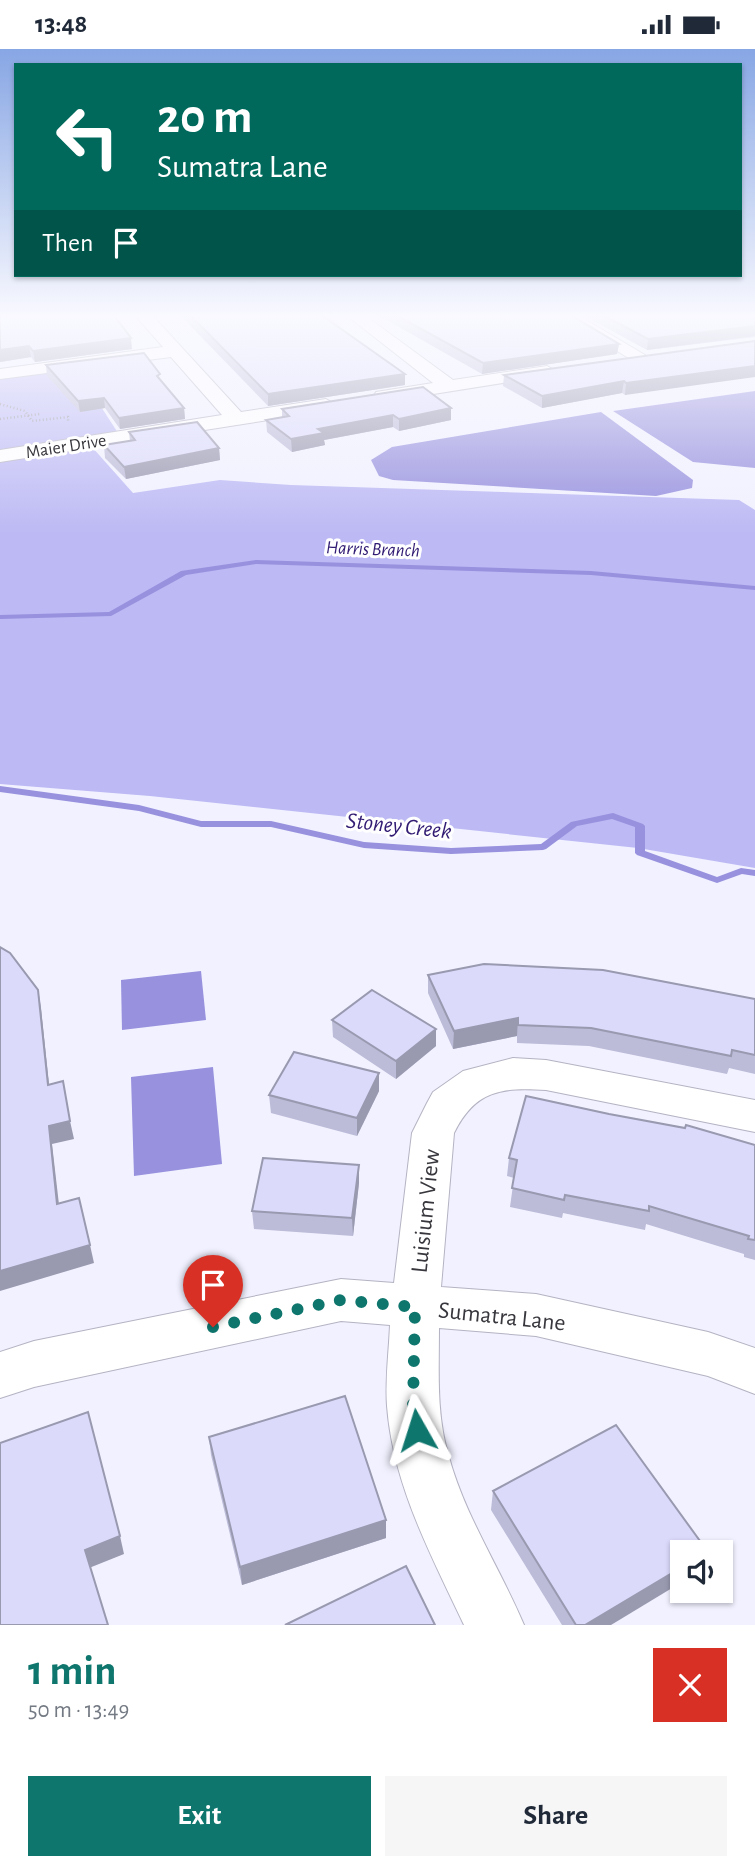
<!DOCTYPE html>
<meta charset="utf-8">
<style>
body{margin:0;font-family:"Alegreya Sans",sans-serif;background:#f6f6f7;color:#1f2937;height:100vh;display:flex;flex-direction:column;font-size:26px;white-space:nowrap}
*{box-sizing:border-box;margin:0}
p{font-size:23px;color:#747a83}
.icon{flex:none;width:38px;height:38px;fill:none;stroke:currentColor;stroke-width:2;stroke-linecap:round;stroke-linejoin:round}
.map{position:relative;height:1576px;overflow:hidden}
.sheet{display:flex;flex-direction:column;background:#fff;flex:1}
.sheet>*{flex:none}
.hud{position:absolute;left:14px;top:14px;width:728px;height:214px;border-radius:0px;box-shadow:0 2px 5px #0004;background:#00695c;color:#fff;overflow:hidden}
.tools{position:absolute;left:670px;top:1491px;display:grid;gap:14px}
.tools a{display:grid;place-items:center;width:63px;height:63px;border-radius:0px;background:#fff;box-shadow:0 2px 5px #0004;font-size:35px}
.pin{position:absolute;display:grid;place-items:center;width:60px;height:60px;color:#fff;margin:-72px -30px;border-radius:50% 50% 50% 0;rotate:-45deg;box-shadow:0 0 7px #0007}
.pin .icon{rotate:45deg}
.me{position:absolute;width:77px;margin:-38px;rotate:354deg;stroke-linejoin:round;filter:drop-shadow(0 0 5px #0008)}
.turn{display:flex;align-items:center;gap:24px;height:147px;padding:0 28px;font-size:32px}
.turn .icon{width:91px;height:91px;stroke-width:2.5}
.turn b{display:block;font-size:49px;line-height:60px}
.then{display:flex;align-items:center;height:66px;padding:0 28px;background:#0003;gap:14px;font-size:26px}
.round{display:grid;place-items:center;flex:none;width:74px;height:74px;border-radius:0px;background:#f6f6f7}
.head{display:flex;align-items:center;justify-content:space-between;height:119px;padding:0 28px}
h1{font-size:42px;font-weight:700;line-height:52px;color:#0f766e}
.action{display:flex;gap:14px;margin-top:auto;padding:14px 28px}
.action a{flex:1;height:80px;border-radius:0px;background:#0f766e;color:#fff;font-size:28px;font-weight:700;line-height:80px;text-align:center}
.action a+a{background:#f6f6f7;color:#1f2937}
.status{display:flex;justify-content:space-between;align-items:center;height:49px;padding:0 35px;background:#fff;direction:ltr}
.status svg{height:19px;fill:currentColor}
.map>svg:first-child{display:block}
.green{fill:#bcb9f4}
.water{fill:#9791de}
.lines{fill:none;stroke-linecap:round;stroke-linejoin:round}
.stream{fill:#9791de;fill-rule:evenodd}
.minor-casing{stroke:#b4b3c3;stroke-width:2}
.path{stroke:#94949e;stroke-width:2.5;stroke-dasharray:1 2.5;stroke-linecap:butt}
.minor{fill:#fff;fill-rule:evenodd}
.wall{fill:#bcbbd8}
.shaded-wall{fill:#9999b0}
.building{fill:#dbdafb;stroke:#9999b0;stroke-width:2}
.route{stroke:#0f766e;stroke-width:12;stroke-dasharray:0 21.6}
.labels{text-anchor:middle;stroke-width:6;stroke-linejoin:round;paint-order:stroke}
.far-street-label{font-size:18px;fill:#37373d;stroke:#fff}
.far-water-label{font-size:19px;font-style:italic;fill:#311b73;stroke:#fff}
.water-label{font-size:23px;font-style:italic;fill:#311b73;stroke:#fff}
.near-street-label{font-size:24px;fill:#37373d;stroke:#fff}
</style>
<div class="status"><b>13:48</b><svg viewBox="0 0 49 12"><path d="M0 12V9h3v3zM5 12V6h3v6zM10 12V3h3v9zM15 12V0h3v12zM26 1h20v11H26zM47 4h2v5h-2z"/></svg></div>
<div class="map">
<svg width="755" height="1576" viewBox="0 0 755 1576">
<rect width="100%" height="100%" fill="#f1f1ff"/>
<!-- green -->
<g class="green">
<polygon points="76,319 118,384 0,402 0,330"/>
<polygon points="92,398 133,444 220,431 291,436 739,451 755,461 755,819 638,799 150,747 0,735 0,413"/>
</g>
<!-- water -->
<g class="water">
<polygon points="755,342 755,419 693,413 613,362"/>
<polygon points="601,363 693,431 692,439 656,447 393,431 379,427 371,411 392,398"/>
<polygon points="201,922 206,971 122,981 121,931"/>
<polygon points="213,1018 222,1115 134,1127 131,1028"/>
</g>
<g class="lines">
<!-- stream -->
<g class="stream">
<polygon points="256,511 591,522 755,537 755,541 591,526 256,515 186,526 111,567 0,570 0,566 109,563 181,522"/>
<polygon points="0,737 139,756 201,772 271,772 364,793 451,799 541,795 571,773 613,764 643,775 645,777 645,802 717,828 741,819 755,821 755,827 742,825 717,834 637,806 635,804 635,778 612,770 577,777 546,800 543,801 451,805 364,799 271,778 201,778 139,762 0,743"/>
</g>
<!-- minor casing -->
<g class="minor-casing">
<g id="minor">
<polygon points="134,265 151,265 241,363 326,350 336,356 326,362 0,413 0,401 222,366 171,308 0,330 0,320 163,298"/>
<polygon points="345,265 363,265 453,331 547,317 556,322 547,327 383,353 376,351 374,347 376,343 433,334"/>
<polygon points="557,265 576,265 650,309 647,313 635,313"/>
<path d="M513,1009l33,2 209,40v32l-209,-42c-44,-3 -71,0 -92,43l-13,154 95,7 172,38 47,16v46l-47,-18 -172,-40 -97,-8c0,44 -3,87 10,129 16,59 51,111 75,168h-60c-33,-70 -71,-140 -77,-219 -2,-27 2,-55 3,-81l-49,-4 -307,66 -34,11v-46l34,-11 307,-62 53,4 18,-150 15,-30 6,-11 30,-21z"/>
</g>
</g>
<!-- path -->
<g class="path">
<polyline points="0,355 25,362 32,372 68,368 68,374"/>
<polyline points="0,370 40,365"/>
</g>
<!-- minor -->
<use href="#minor" class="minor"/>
</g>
<!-- wall -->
<g class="wall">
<polygon points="0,265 132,300 35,313 31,308 0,313"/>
<polygon points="179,265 320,265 405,336 268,357"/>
<polygon points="376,265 569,265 619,295 617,305 482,325"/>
<polygon points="581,265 755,265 755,288 647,301"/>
<polygon points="755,292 625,346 622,344 542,359 503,337 504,326"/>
<polygon points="46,316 161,331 184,359 185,370 120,380 105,359 80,363 47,327"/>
<polygon points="451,359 451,371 399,382 393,378 324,391 325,396 292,403 267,383 266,371 282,368 282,360"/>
<polygon points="129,383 219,399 220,411 126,430 105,409 104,396 130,392"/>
<polygon points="428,926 755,950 755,1025 729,1019 727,1025 589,997 517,994 517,987 453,1000 428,944"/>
<polygon points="332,971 436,980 436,997 396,1030 333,988"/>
<polygon points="379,1042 357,1087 271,1064 269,1046"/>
<polygon points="755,1096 755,1211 744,1208 744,1205 646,1175 645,1181 563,1164 562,1169 510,1158 514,1129 507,1127 509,1109"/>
<polygon points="359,1134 353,1187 254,1180 252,1162"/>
<polygon points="209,1388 386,1471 386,1489 242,1536 211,1406"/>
<polygon points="493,1442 611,1576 562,1576 491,1461"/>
</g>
<!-- shaded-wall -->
<g class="shaded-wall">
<polygon points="755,277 755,287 647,301 648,290"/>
<polygon points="131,289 132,300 35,313 33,302"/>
<polygon points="619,295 617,305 482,325 483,314"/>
<polygon points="29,297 31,308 0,313 0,301"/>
<polygon points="755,317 755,328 625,346 626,334"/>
<polygon points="405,325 405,336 268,357 268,345"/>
<polygon points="624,332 622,344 542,359 542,347"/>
<polygon points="104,349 105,359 80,363 78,352"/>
<polygon points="184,359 185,370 120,380 119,369"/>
<polygon points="451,359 451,371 399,382 399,370"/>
<polygon points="393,366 393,378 324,391 325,396 292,403 291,390 318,380"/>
<polygon points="219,399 220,411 126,430 124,418"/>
<polygon points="38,941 41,959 51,1054 48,1036"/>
<polygon points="518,969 517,987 453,1000 454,982"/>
<polygon points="436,980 436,997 396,1030 396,1012"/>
<polygon points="379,1024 379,1042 357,1087 357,1069"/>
<polygon points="70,1072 74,1090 52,1095 61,1173 57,1155 49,1077"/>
<polygon points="359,1116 359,1134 353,1187 352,1169"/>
<polygon points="90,1196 94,1214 0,1242 0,1222"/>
<polygon points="386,1471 386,1489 242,1536 240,1518"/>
<polygon points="120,1487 124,1505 89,1519 85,1501"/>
<polygon points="682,1518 682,1533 611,1576 585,1576"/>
</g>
<!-- building -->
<g class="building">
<polygon points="0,265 113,265 131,289 33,302 29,297 0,301"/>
<polygon points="189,265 320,265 405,325 268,345"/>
<polygon points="394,265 569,265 619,295 483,314"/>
<polygon points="601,265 755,265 755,277 648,290"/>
<polygon points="755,292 755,317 626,334 624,332 542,347 504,326"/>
<polygon points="144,304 160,325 157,327 184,359 119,369 104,349 78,352 46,316"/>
<polygon points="423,338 451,359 399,370 393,366 318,380 324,384 291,390 266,371 289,367 282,360"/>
<polygon points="197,373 219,399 124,418 104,396 135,391 129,383"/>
<polygon points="0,898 10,904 38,941 48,1036 63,1032 70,1072 49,1077 57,1155 79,1149 90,1196 0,1222"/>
<polygon points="484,915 603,921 755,950 755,1006 732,1001 731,1007 591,979 518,976 518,969 454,982 428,926"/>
<polygon points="372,941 436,980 396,1012 332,971"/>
<polygon points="294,1003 379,1024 357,1069 269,1046"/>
<polygon points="526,1047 609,1065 685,1079 686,1076 755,1096 755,1191 748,1190 749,1187 649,1157 649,1162 565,1146 564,1151 512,1139 517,1111 509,1109"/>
<polygon points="263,1109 359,1116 352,1169 252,1162"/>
<polygon points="345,1347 386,1471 240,1518 209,1388"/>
<polygon points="88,1363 120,1487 85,1501 108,1576 0,1576 0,1394"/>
<polygon points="616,1376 708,1503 682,1503 682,1518 585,1576 576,1576 493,1442"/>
<polygon points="406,1517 435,1576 285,1576"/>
</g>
<!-- sky -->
<linearGradient id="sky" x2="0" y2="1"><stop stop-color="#87a6e4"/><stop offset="0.55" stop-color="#f9f9ff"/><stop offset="1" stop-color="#f9f9ff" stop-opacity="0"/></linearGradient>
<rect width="755" height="485" fill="url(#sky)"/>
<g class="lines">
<!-- route -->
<polyline class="route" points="213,1278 341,1251 415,1258 413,1356 417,1381"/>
</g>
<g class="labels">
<!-- far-street labels -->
<g class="far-street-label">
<text transform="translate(66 397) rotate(-9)" y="6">Maier Drive</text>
</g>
<!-- far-water labels -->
<g class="far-water-label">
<text transform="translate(373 499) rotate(2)" y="7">Harris Branch</text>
</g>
<!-- water labels -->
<g class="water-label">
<text transform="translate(399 776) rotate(6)" y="8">Stoney Creek</text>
</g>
<!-- near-street labels -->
<g class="near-street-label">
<text transform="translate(425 1162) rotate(-84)" y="8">Luisium View</text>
<text transform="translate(502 1267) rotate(6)" y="8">Sumatra Lane</text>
</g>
</g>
</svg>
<div class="tools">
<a><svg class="icon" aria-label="sound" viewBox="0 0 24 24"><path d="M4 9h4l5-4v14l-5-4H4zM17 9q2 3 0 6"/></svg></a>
</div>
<div class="pin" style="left:213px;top:1278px;background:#d93025"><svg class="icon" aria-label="arrive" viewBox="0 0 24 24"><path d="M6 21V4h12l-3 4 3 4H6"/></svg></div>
<svg class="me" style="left:417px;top:1381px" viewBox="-20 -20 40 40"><path d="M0-17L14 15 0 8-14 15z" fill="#0f766e" stroke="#fff" stroke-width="4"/></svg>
<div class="hud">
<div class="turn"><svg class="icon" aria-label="left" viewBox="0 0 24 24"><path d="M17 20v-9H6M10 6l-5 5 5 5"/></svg><div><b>20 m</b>Sumatra Lane</div></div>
<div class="then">Then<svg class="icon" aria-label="arrive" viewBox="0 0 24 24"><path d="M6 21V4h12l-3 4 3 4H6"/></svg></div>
</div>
</div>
<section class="sheet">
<div class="head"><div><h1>1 min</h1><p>50 m · 13:49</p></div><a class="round" style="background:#d93025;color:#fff"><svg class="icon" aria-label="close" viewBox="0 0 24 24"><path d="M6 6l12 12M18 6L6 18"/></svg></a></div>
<div class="action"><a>Exit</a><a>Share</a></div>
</section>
